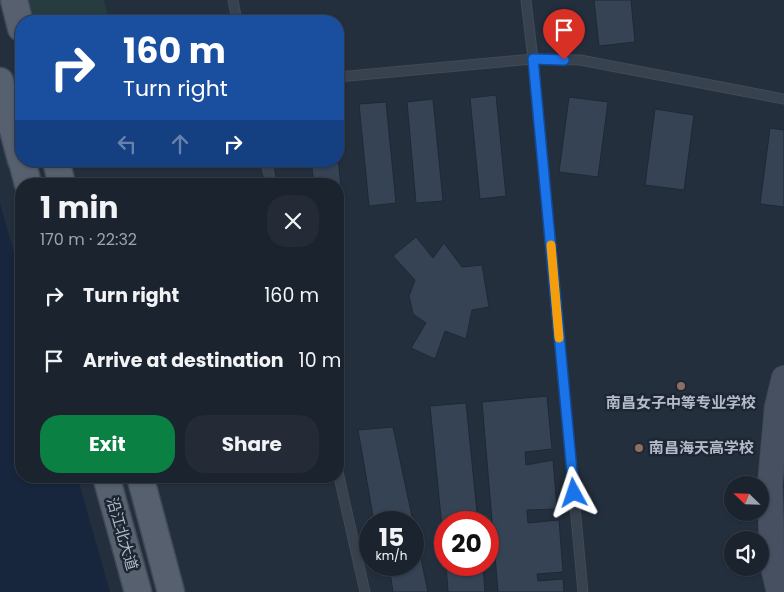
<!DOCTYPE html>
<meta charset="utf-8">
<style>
body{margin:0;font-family:Poppins,"Noto Sans SC",sans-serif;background:#242b36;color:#f1f3f6;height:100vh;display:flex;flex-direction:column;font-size:19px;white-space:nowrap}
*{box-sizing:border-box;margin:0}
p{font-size:16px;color:#a0a4aa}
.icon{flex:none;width:28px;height:28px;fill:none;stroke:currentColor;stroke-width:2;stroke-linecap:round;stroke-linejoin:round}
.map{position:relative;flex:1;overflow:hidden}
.drawer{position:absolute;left:15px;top:178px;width:329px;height:305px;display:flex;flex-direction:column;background:#1b232e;border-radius:20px;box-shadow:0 1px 4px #0004,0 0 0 1px #39404a}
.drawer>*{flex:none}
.guide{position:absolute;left:15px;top:15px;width:329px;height:152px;border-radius:20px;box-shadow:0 1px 4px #0004,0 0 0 1px #39404a;background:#1a4fa0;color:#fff;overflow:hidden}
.needle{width:32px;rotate:293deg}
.controls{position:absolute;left:724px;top:476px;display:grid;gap:10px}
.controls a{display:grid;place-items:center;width:45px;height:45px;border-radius:50%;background:#1b232e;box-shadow:0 1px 4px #0004,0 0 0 1px #39404a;font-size:25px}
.speed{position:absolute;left:359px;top:511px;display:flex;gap:10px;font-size:25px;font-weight:700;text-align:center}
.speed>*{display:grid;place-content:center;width:65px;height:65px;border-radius:50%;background:#1b232e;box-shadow:0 1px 4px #0004,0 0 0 1px #39404a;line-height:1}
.speed small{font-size:12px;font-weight:400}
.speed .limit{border:8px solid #d22;background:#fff;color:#111}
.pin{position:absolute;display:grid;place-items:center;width:42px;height:42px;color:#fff;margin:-51px -21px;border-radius:50% 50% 50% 0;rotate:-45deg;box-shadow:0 0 5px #0007}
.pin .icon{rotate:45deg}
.me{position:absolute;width:55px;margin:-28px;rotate:355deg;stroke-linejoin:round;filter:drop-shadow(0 0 4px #0008)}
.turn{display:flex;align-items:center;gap:18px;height:105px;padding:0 25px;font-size:22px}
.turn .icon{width:65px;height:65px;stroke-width:2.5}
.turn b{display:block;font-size:35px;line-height:42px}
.lanes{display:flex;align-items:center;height:48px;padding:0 25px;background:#0003;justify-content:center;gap:25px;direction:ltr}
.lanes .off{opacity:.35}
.round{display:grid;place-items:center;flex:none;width:52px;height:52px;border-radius:20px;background:#242b36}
.overview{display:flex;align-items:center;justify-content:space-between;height:85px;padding:0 25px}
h1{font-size:30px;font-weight:700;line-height:38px}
.action{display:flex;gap:10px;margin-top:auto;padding:10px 25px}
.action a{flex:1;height:58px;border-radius:20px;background:#0b8043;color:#fff;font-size:20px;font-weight:700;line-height:58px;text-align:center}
.action a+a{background:#242b36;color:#f1f3f6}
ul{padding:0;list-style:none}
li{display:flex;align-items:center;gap:15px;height:65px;padding:0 25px}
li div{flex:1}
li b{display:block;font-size:19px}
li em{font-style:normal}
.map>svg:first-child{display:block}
.green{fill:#263c3f}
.water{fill:#17263c}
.building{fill:#364354;stroke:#1f2835}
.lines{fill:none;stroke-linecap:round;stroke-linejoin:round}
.service-casing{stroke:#414a57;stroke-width:11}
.secondary-casing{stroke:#414a57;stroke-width:26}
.primary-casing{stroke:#414a57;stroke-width:29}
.service{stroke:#38414e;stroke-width:9}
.secondary{stroke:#465061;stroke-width:24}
.primary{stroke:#56606e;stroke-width:26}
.route-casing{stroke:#114b97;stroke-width:12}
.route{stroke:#1a73e8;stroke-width:9}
.slow{stroke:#f59e0b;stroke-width:9}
.education-dot{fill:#8d6e63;stroke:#1d2633;stroke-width:2}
.labels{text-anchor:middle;stroke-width:5;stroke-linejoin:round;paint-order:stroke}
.poi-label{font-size:15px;font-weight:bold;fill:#b4bcc9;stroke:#1d2633}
.street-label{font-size:15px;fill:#b4bcc9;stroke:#1d2633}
</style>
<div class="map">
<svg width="784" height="592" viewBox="0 0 784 592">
<rect width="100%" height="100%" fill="#242f3e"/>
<!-- green -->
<polygon class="green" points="28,0 104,0 109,21 33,21"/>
<!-- water -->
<polygon class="water" points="0,203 21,278 21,476 77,476 110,592 0,592"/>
<!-- building -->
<g class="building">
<polygon points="594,0 631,0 635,42 599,46"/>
<polygon points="496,95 506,196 480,199 470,98"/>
<polygon points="569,97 608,102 598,177 559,172"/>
<polygon points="433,99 443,201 416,203 407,102"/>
<polygon points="386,102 396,203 369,206 359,104"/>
<polygon points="655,109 694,115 684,190 645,185"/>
<polygon points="770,128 784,130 784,207 760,204"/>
<polygon points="338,156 343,211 338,212 338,184 314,184 311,161 338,161"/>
<polygon points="416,237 433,258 444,243 462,267 482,265 489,307 472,310 466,339 445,331 435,359 411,348 426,323 413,314 409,296 415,280 393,256"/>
<polygon points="547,396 552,449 525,452 526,465 553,460 557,509 527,510 528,523 559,520 563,572 537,574 538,581 563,579 564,592 498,592 482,402"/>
<polygon points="466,403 478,522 445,522 445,558 430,406"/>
<polygon points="393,427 428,592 393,592 389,565 412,565 412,522 374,522 358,430"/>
<polygon points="446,565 483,565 485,592 448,592"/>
</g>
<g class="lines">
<!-- service casing -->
<g class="service-casing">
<g id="service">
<polyline points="233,0 237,21"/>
<polyline points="526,0 533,59 583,592"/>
<polyline points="338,77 533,59 580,60 784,99"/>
<polyline points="266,161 271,184"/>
<polyline points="338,472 365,592"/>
</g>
</g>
<!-- secondary casing -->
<g class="secondary-casing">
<polyline id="secondary" points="779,592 772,562 770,484 777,407 784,378"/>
</g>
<!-- primary casing -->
<g class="primary-casing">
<g id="primary">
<polyline points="14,0 21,28"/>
<polyline points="0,81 21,160"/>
<polyline points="22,161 28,184"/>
<polyline points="56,161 62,184"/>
<polyline points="106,476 138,592"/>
<polyline points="140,476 171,592"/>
</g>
</g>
<!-- service -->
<use href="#service" class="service"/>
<!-- secondary -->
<use href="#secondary" class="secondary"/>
<!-- primary -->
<use href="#primary" class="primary"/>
</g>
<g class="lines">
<!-- route casing -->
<g class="route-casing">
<polyline id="route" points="564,60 533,59 574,493"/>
</g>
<!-- route -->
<use href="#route" class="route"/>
<!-- slow -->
<polyline class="slow" points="551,245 559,338"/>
</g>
<!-- markers -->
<g class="education-dot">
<circle cx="681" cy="386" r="5"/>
<circle cx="639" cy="448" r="5"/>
</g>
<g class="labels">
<!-- poi labels -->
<g class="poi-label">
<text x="681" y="408">南昌女子中等专业学校</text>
<text x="649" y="453" text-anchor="start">南昌海天高学校</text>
</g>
<!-- street labels -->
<g class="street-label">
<text transform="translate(122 534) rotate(74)" y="5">沿江北大道</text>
</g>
</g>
</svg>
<div class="controls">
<a><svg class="needle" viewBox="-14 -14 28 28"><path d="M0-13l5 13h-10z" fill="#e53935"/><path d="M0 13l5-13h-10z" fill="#a0a4aa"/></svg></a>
<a><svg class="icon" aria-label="sound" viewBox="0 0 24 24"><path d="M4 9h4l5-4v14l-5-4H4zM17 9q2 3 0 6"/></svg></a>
</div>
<div class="speed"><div>15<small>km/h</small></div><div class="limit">20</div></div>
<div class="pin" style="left:564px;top:60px;background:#d93025"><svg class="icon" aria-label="arrive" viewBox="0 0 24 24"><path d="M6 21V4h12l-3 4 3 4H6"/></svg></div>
<svg class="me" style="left:574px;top:493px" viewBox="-20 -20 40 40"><path d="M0-17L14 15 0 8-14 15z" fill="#1a73e8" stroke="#fff" stroke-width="4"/></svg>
<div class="guide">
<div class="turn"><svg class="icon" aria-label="right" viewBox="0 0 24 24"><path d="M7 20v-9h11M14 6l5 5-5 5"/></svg><div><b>160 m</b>Turn right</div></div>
<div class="lanes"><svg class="icon off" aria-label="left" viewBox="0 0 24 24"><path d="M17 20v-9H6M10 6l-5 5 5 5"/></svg><svg class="icon off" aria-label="ahead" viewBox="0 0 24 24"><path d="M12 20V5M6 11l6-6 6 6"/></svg><svg class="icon" aria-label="right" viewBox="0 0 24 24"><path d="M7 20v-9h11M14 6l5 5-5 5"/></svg></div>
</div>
<section class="drawer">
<div class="overview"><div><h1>1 min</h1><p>170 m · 22:32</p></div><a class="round"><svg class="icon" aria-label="close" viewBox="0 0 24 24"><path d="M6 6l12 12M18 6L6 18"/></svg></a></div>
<ul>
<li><svg class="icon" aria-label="right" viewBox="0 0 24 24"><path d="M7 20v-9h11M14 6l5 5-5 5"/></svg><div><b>Turn right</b></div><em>160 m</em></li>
<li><svg class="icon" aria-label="arrive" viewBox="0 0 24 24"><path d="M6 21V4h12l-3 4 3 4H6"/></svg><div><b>Arrive at destination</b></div><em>10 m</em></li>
</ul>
<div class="action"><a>Exit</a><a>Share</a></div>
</section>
</div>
